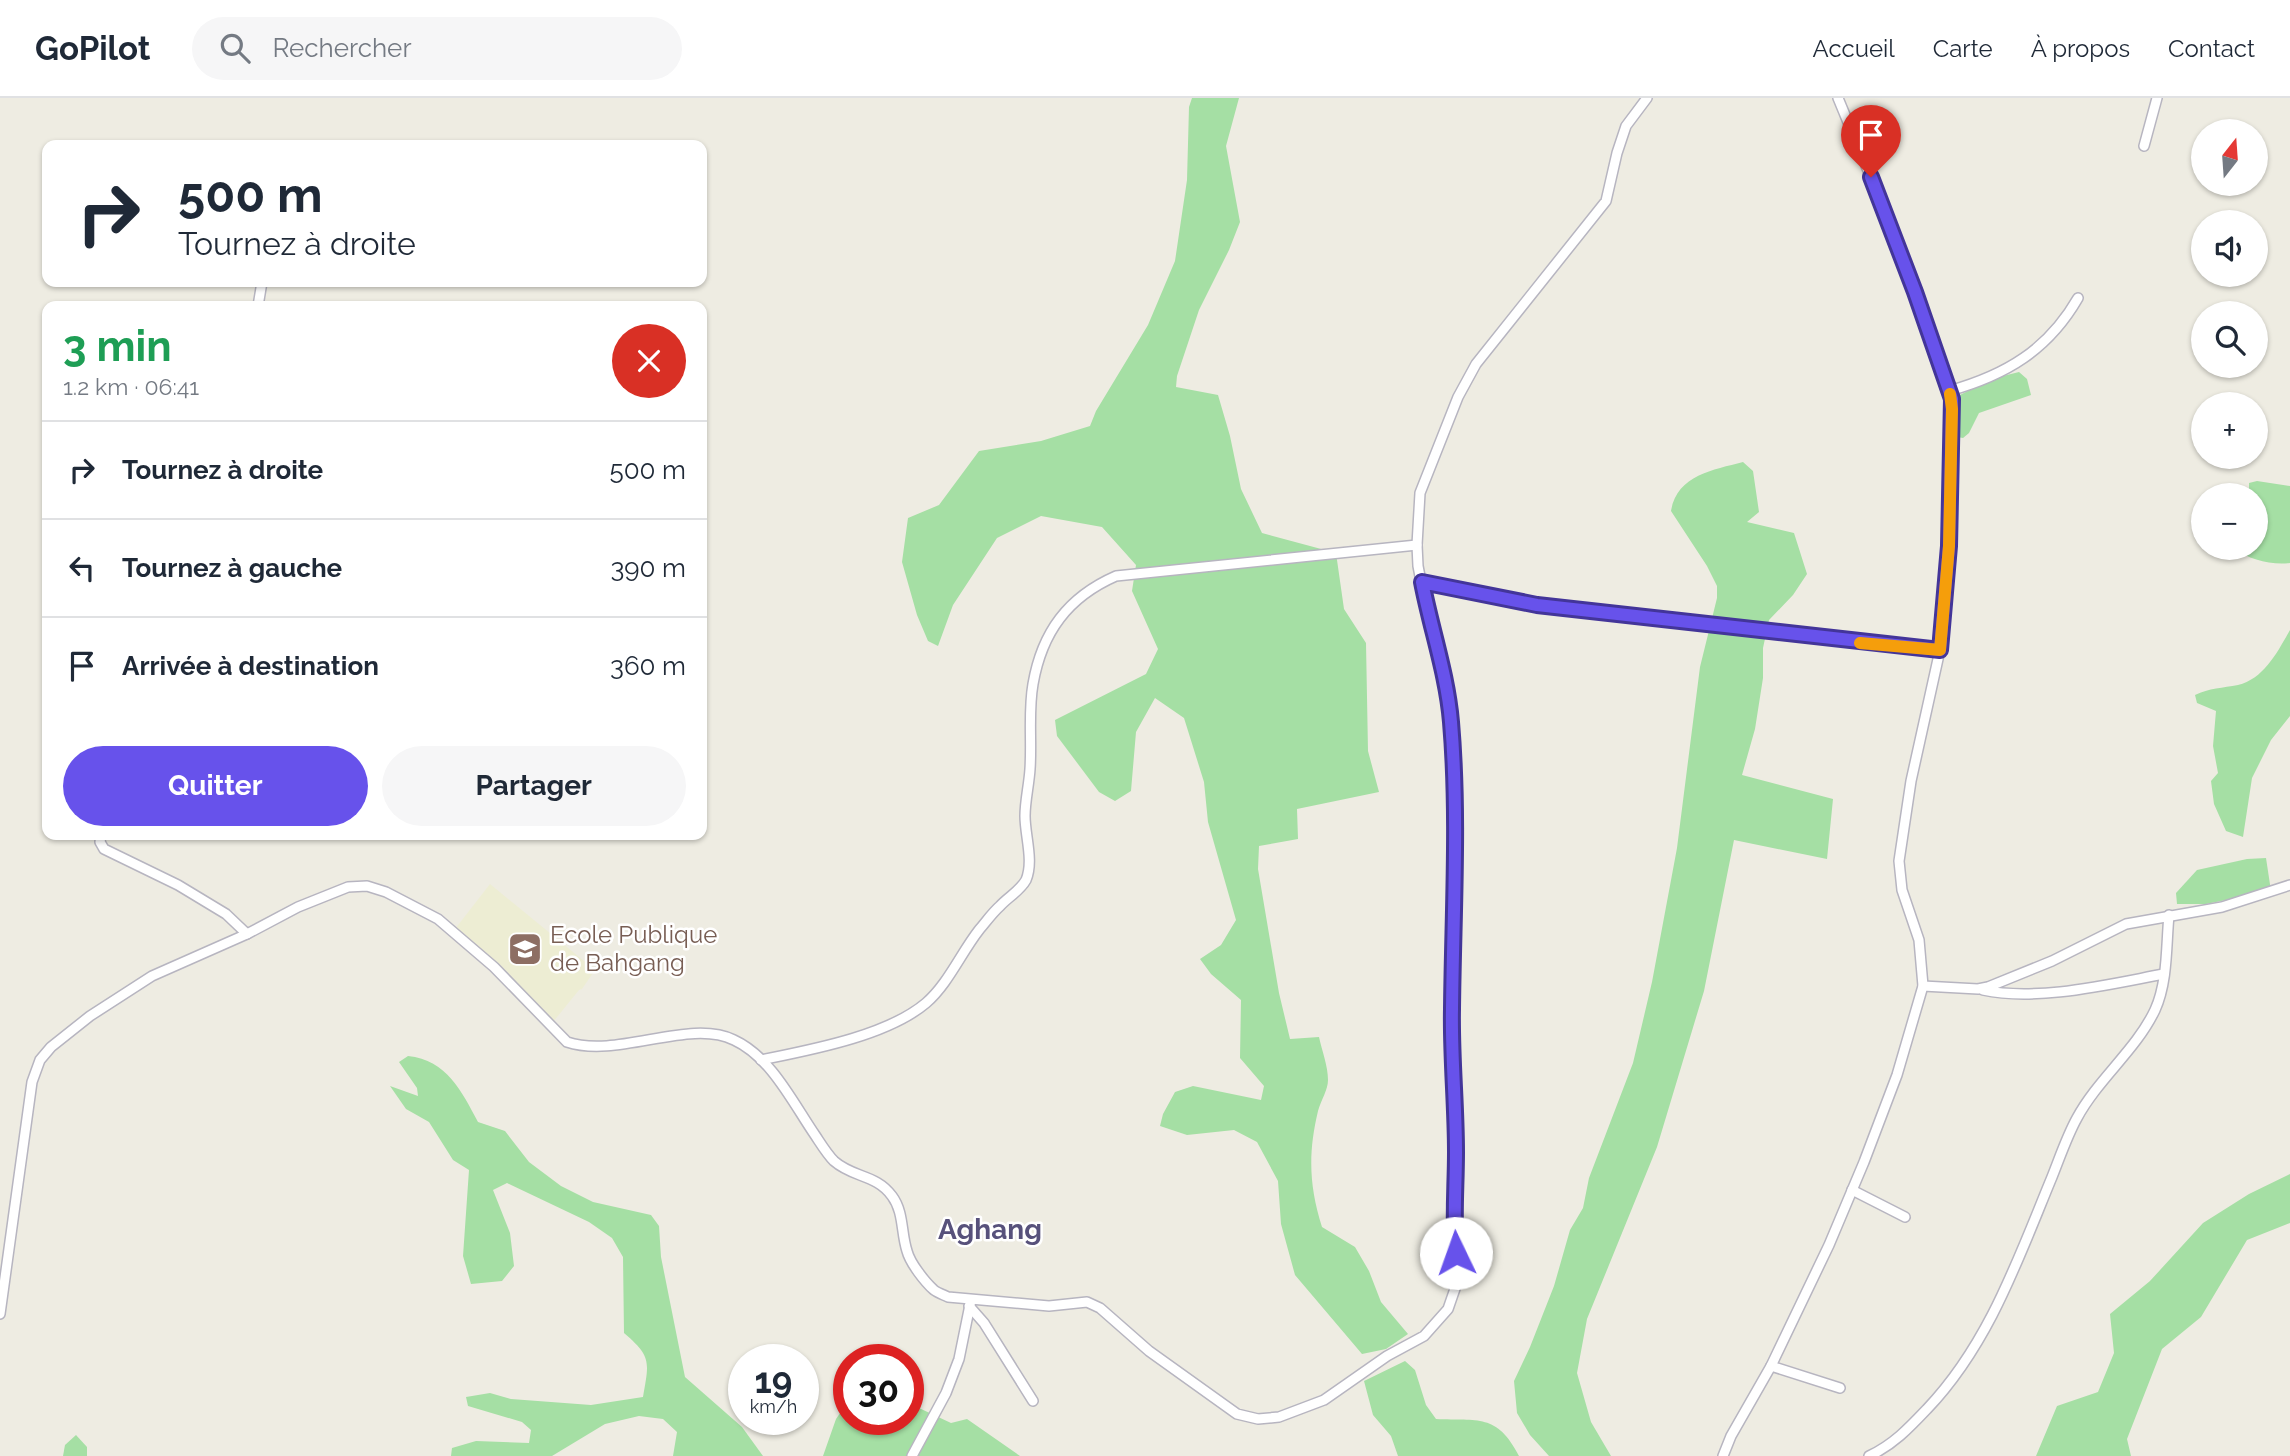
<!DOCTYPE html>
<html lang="fr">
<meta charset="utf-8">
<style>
body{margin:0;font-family:Raleway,sans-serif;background:#f6f6f7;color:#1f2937;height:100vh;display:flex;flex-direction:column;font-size:26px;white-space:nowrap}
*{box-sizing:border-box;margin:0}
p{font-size:23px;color:#747a83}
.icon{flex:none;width:38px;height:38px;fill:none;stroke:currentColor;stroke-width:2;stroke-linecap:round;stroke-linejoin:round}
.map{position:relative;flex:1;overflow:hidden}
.panel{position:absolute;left:42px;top:203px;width:665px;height:539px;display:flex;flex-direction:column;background:#fff;border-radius:14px;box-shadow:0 2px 5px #0004}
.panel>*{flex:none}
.top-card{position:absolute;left:42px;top:42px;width:665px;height:147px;border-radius:14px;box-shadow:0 2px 5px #0004;background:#fff;color:#1f2937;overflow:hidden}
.needle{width:46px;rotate:17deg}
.controls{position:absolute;left:2191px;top:21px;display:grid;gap:14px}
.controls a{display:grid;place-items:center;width:77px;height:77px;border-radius:50%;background:#fff;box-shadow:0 2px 5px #0004;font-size:35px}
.speed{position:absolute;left:728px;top:1246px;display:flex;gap:14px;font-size:35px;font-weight:700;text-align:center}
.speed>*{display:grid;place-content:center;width:91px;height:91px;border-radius:50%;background:#fff;box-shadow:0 2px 5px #0004;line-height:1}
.speed small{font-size:18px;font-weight:400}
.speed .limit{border:10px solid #d22;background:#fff;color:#111}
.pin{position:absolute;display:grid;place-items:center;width:60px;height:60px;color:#fff;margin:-72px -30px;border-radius:50% 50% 50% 0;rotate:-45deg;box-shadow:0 0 7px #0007}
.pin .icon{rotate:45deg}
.me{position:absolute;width:77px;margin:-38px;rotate:357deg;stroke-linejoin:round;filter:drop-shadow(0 0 5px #0008)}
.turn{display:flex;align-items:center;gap:24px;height:147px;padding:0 21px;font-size:32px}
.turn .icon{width:91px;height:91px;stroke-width:2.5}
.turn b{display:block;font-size:49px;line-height:60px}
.round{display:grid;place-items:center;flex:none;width:74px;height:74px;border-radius:37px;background:#f6f6f7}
.headline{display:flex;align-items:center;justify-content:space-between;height:119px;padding:0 21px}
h1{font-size:42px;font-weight:700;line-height:52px;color:#1e9e55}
.cta{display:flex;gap:14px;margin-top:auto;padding:14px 21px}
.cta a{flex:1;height:80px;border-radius:42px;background:#6752eb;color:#fff;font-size:28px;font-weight:700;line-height:80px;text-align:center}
.cta a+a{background:#f6f6f7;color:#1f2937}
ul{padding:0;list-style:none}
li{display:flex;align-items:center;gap:21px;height:98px;padding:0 21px;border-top:2px solid #e0e1e3}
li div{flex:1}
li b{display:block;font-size:26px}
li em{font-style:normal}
header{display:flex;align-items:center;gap:42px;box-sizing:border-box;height:98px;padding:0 35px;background:#fff;border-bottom:2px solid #e0e1e3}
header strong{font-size:33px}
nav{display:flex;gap:38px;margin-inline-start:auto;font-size:24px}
.search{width:490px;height:63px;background:#f6f6f7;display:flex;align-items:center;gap:18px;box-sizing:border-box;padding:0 24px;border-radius:38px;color:#747a83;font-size:26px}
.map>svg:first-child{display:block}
.education{fill:#ededd3}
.green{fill:#a5dfa4}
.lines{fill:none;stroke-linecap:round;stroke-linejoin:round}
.street-casing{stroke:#b7b5c0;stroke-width:12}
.street{stroke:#fff;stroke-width:9}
.route-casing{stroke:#433599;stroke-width:18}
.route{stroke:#6752eb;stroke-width:12}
.slow{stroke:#f59e0b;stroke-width:12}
.labels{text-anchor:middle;stroke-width:5;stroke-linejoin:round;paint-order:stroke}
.education-label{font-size:24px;fill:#785e54;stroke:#fff;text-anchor:start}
.quarter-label{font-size:28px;font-weight:bold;fill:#57517b;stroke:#fff}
</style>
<header>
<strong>GoPilot</strong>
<div class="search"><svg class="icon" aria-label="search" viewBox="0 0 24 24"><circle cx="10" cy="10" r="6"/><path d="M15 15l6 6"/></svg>Rechercher</div>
<nav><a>Accueil</a><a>Carte</a><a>À propos</a><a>Contact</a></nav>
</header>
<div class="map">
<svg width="2290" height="1358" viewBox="0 0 2290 1358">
<rect width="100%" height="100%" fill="#eeece2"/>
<!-- education -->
<polygon class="education" points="490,786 595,872 582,891 579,892 553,924 543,916 505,873 455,831"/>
<!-- green -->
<g class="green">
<path d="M1192,0h47l-13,48 14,76 -11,28 -30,60 -22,66 -1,11 42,8 12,41 11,53 21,44 74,20 8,56 22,34 2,108 11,41 -82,17 1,30 -39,7 -1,23 21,124 11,46 29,-2c3,14 9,29 9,43 0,10 -7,20 -10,31 -10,42 -9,75 4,116l33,20 14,24 12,31 27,32 -22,15 -24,5 -67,-79 -14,-51 -3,-43 -21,-39 -23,-12 -47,5 -27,-9 3,-12 12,-22 18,-6 68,14 3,-14 -24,-28 1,-58 -30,-26 -11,-15 21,-14 15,-25 -28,-98 -4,-40 -20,-64 -29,-20 -19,34 -5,59 -16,10 -16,-9 -42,-56 -2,-16 91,-46 12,-25 -26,-58 4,-26 -34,-38 -61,-11 -44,22 -44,67 -15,41 -10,-5 -11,-26 -15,-53 6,-44 31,-13 40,-54 62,-10 49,-15 6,-15 52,-86 27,-64 12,-81 2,-73z"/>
<polygon points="2019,274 2027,281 2031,297 1979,315 1969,335 1963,340 1957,339 1960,297 1991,281"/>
<path d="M1743,364l10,9 6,41 -12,10 47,11 13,41 -14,21 -24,25 -6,28v30l-8,51 -13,46 91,24 -6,60 -93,-19 -30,151 -47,156 -70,172 -10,54 14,49 20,34h-62l-19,-21 -13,-22 -3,-32 16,-34 24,-61 16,-56 13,-22 6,-30 44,-115 19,-81 25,-134 23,-181 17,-69v-12l-10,-20 -36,-55c6,-36 42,-41 72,-49z"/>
<path d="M2257,383l33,5v77c-19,2 -41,-3 -56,-15h22v-23l8,-11 -8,-12v-7h-5l-2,-3v-9z"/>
<path d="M2290,532v86l-19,24 -19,38 -9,59 -17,-6 -12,-27 -3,-23 7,-8 -5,-27 3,-35 -19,-8 -2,-8c14,-7 28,-7 43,-10 26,-6 40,-34 52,-55z"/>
<polygon points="2266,760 2271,793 2206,806 2177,806 2176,795 2197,772 2247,761"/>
<path d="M408,958c39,4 54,36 70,66l27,9 24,31 32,24 32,16 58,13 8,11 2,31 24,120 57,50 21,29h-90l4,-24 -14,-13 -24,-3 -34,8 -53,32h-101l1,-8 24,-7 53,2 2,-13 -9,-8 -54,-16 -2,-9 24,-4 21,6 80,6 52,-8c6,-35 9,-40 -19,-64l-1,-76 -11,-19 -23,-16 -82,-39 -14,7 17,43 4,33 -12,15 -31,3 -8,-28 6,-86 -16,-10 -24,-38 -23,-13 -16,-23 28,10 -1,-8 -18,-26z"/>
<polygon points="2290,1076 2290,1125 2247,1142 2201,1219 2162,1251 2127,1341 2131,1358 2036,1358 2057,1308 2098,1294 2114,1255 2110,1216 2150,1183 2203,1125 2249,1096"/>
<path d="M1405,1263l10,9 11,35 10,14c42,2 61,-6 83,37h-121l-7,-20 -18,-21 -9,-34z"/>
<polygon points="908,1287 919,1310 951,1325 967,1321 1020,1358 823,1358 836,1321 849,1302 849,1321 908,1321"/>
<polygon points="76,1337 87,1349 87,1358 63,1358 65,1347"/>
</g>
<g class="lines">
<!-- street casing -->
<g class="street-casing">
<g id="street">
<polyline points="2144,48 2157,0"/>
<polyline points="258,208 262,184"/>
<path d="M1949,293c57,-16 99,-41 129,-93"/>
<polyline points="1421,484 1537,507 1940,552"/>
<polyline points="101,737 100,744 104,751 178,787 226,816 247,836"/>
<polyline points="1923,888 1978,891 1988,889 2052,863 2126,826 2222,809 2290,787"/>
<path d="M1983,892c54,12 127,-6 181,-16"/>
<path d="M761,962c49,-10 126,-24 165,-57 22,-19 35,-50 53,-73 7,-8 13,-17 21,-24 8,-9 20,-15 26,-26 8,-19 -1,-44 -1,-64 0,-15 4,-31 5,-47 2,-28 -2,-57 3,-85 9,-52 35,-87 83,-108l301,-31"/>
<polyline points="1852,1092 1905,1119"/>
<polyline points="969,1208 984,1225 1033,1303"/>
<path d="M0,1216l32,-232 8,-22 11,-13 39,-31 62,-40 95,-42 51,-27 50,-20 19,-1 19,6 52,27 56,48 73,75c51,17 122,-24 167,-2 37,17 59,63 81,95 6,9 12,19 19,26 19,17 42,13 58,35 12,16 9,37 15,55 3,12 18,31 27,39 4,3 10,5 14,7l101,9 38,-4 13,6 49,43 88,63 21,5 21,-2 45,-17 63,-44 37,-20 24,-27 10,-29 -4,-55 2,-73 -5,-141 4,-204 -8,-121 -17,-58 -12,-62 -1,-21 3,-52 38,-96 18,-33 130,-163 11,-48 9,-27 21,-28"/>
<polyline points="1771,1268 1840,1290"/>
<polyline points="912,1358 946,1295 959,1261 971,1202"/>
<polyline points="1723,1358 1731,1338 1771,1268 1829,1147 1864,1064 1897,977 1923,888 1919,842 1902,792 1899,763 1911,683 1940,552 1949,448 1952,301 1888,121 1838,0"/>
<path d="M1869,1358c24,-11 40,-28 58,-47 62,-65 91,-150 125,-232 8,-20 15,-41 25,-59 21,-39 59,-68 78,-108 13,-29 11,-64 14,-95"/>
</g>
</g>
<!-- street -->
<use href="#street" class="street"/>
</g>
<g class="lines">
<!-- route casing -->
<g class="route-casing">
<path id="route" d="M1456,1155c-3,-34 0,-67 0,-101 0,-48 -5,-96 -4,-143 1,-96 7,-192 -1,-287 -4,-48 -20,-93 -29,-140l115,23 403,45 9,-104 3,-147 -37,-107 -44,-115"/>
</g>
<!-- route -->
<use href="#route" class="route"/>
<!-- slow -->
<polyline class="slow" points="1860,545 1940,552 1949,448 1952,311 1950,296"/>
</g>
<!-- icons -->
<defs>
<g id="school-square" transform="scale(1.75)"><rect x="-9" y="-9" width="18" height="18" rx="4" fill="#8d6e63" stroke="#fff"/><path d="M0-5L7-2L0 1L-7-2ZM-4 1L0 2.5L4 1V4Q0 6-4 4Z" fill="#fff"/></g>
</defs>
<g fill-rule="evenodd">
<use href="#school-square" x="525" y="851"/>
</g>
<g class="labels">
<!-- education labels -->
<g class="education-label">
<text x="550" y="845">Ecole Publique<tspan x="550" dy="28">de Bahgang</tspan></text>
</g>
<!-- quarter labels -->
<g class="quarter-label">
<text x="990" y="1141">Aghang</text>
</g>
</g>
</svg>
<div class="controls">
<a><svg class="needle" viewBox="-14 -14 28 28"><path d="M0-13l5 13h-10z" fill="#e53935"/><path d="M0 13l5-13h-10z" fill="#747a83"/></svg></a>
<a><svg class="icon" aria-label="sound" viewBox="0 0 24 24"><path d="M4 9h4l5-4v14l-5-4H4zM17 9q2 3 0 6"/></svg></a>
<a><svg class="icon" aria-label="search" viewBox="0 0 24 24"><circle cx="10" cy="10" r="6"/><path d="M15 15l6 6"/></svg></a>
<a>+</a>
<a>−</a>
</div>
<div class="speed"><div>19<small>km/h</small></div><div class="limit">30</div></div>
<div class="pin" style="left:1871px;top:79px;background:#d93025"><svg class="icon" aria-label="arrive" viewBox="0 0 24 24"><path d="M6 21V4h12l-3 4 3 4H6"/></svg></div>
<svg class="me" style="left:1456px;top:1155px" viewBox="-20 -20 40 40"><circle r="19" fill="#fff"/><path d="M0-13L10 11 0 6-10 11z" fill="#6752eb"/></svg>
<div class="top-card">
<div class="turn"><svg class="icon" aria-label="right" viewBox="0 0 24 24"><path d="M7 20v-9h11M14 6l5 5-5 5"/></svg><div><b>500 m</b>Tournez à droite</div></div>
</div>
<section class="panel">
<div class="headline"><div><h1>3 min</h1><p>1.2 km · 06:41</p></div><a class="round" style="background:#d93025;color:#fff"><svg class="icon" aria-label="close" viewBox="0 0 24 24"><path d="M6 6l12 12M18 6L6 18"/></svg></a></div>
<ul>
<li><svg class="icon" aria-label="right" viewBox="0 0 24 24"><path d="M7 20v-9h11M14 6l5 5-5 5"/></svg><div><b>Tournez à droite</b></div><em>500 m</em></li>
<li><svg class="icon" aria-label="left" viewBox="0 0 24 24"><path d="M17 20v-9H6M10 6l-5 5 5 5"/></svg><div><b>Tournez à gauche</b></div><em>390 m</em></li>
<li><svg class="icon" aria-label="arrive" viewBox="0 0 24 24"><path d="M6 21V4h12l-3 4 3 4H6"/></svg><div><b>Arrivée à destination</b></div><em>360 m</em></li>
</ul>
<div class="cta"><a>Quitter</a><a>Partager</a></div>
</section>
</div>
